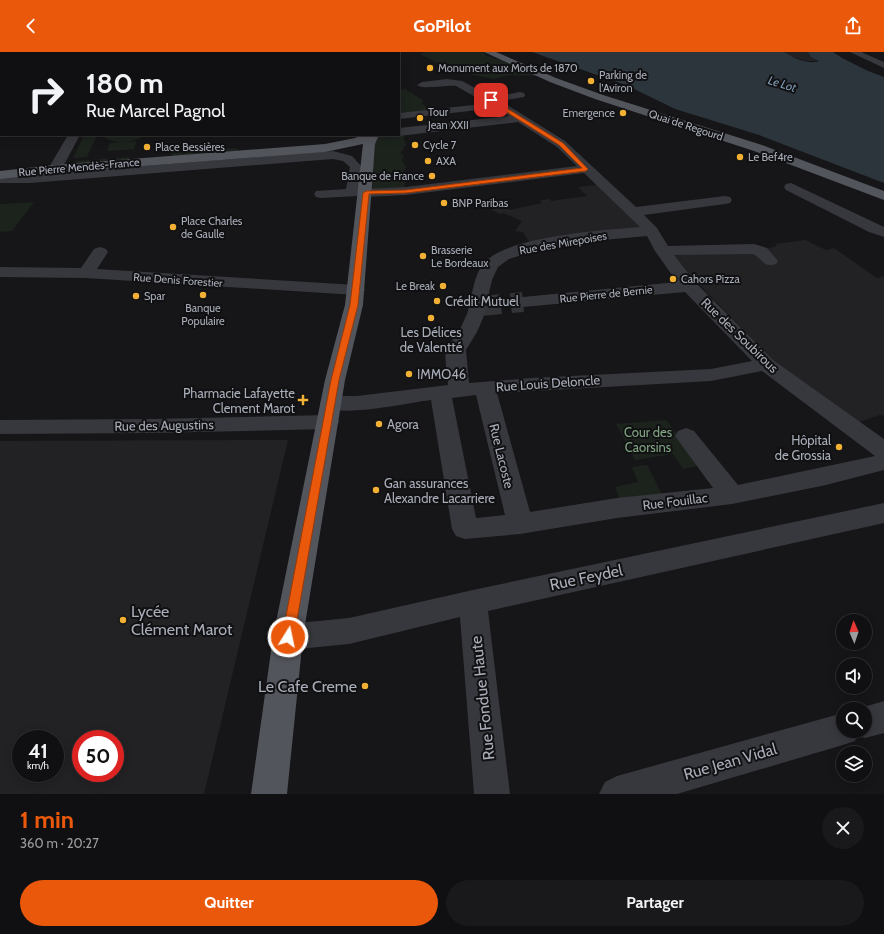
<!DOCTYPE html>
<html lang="fr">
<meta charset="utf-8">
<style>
body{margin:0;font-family:Cabin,sans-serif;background:#19191b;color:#f1f3f6;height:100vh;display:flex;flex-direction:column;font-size:15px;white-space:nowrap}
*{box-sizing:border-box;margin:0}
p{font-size:13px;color:#9c9d9f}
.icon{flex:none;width:22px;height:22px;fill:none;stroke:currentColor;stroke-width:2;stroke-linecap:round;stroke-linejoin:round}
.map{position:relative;height:742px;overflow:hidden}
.panel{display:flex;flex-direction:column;background:#101012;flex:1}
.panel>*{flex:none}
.top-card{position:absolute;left:0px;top:0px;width:400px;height:84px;box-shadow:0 2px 10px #0003,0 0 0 1px #303032;background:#101012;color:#f1f3f6;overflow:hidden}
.needle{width:26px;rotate:358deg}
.controls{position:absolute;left:836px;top:562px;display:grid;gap:8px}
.controls a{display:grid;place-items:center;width:36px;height:36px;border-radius:50%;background:#101012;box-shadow:0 2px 10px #0003,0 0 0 1px #303032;font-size:20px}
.speed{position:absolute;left:12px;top:678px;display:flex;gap:8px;font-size:20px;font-weight:700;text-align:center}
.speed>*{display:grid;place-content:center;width:52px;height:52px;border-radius:50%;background:#101012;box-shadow:0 2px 10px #0003,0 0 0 1px #303032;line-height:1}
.speed small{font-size:10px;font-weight:400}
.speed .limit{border:6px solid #d22;background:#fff;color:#111}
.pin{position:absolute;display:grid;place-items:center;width:34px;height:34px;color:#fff;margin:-17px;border-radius:8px;box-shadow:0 2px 6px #0006}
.me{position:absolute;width:44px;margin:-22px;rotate:10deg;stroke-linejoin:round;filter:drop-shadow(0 0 3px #0008)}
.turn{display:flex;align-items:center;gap:14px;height:84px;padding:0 20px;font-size:18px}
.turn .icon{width:52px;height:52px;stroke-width:2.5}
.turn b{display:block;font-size:28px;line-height:34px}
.round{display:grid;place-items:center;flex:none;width:42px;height:42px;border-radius:21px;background:#19191b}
.summary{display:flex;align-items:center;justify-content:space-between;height:68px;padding:0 20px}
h1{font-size:24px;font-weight:700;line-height:30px;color:#ea580c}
.primary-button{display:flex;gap:8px;margin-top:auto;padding:8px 20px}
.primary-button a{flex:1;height:46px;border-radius:24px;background:#ea580c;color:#fff;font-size:16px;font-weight:700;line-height:46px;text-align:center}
.primary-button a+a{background:#19191b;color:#f1f3f6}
header{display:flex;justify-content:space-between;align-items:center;height:52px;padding:0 20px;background:#ea580c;color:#fff;font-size:18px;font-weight:700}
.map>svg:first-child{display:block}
.built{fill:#222225;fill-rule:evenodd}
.green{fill:#1c231d}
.water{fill:#2c353c}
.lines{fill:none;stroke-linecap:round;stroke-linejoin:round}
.minor-tunnel{stroke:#333438;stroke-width:20;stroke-dasharray:20 10;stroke-linecap:butt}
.minor{fill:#37383d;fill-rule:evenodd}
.major{fill:#53555c;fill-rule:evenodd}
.route{fill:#ea580c;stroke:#983908}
.poi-dot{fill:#f2b134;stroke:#111113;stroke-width:1.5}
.labels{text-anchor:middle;stroke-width:4;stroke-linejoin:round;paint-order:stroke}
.far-poi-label{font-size:11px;fill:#a8adb8;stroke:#111113;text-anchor:start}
.far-street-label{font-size:11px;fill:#a8adb8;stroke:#111113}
.far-water-label{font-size:12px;font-style:italic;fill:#7f9bb3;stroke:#111113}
.poi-label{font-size:13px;fill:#a8adb8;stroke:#111113;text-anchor:start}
.street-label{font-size:13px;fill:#a8adb8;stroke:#111113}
.park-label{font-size:13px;fill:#7fa381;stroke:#111113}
.near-street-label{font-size:16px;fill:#a8adb8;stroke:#111113}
.near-poi-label{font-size:16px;fill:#a8adb8;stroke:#111113;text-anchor:start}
</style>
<header><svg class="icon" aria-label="back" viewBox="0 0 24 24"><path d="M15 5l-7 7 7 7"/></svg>GoPilot<svg class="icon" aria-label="share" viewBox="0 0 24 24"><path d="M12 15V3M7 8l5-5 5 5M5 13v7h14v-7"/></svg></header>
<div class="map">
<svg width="884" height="742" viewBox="0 0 884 742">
<rect width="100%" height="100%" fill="#161618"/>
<!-- built -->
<g class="built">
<polygon points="784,0 808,0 811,5 819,9 806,9 790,4"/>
<polygon points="597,133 642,175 530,191 523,180 515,179 522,169 503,161 501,162 491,158 503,153 510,158 542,151 540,148 550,147 551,149 587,144 578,135"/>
<polygon points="805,188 826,198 834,196 877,226 884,224 884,364 880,363 857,371 767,305 754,289 698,231 695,231 668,200 765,197 777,194 775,192"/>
<path d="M288,388l-84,354h-204v-353zM21,687h34v34h-34zM81,687h34v34h-34z"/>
</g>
<!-- green -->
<g class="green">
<polygon points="427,0 484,0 485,3 496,7 500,6 539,24 509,23 494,27 474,23 453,19 420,2"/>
<polygon points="405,37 424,49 421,50 430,59 411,61 399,60 399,53 403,52 399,50 399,38"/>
<polygon points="399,81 405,85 403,87 405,89 406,93 403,96 404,98 400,100 404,104 402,108 406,115 403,121 407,126 404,135 395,138 370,137 365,104 361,101 362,99 376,83 399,83"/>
<polygon points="84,83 97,83 87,105 73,106"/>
<path d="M105,83h41c-10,7 -30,10 -41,3z"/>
<polygon points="137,89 134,97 107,99 110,91"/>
<polygon points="237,96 237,99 171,104 172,101"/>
<polygon points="129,105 128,108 74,112 75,109"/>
<polygon points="34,150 12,179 0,180 0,152"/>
<polygon points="666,368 702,413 683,417 673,402 635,408 616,372"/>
<polygon points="647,413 664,446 621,451 615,435 638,430 632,415"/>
</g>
<!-- water -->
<path class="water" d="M532,0h252c9,6 25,13 35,9l-8,-4 -3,-5h25l9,6 26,13 16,6v106l-125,-48 -84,-26 -47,-23z"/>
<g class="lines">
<!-- minor-tunnel -->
<polyline class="minor-tunnel" points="481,254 523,250"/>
<!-- minor -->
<g class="minor">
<polygon points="850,0 861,0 884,10 884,16"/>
<path d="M447,27l15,2 30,16 28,-5 4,1 1,2 -1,2 -23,4 64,40 71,66 89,-11 5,1 2,3 -2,3 -5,1 -81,11 13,13 11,18 86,-2 13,4 11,13 -2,3c-13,4 -13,-5 -23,-10l-79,1 21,27 78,78 111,79v31l-58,15 -94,19 -115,14 -97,16 -55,5 -9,-3 -4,-7 -21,-129c-31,4 -79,16 -108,8l-3,-5 3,-5 8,-2h26l91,-11c0,-11 -4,-23 -2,-34 2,-7 8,-12 12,-18 3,-5 6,-13 9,-19 6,-17 5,-40 20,-54 26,-24 117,-30 153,-33l-56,-54 -178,22 -40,2 -5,-1 -2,-3 2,-3 5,-1 40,-2 171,-21 -20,-19 -39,-25 -119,14 -2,-1h2v-7l110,-12 -53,-30c-9,-1 -34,4 -39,-1l5,-3zM647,184l8,15 22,31 -154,15 -6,1 -3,4 3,4 6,1 162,-15 67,69 -41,8 -179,9 -63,5 -3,-33 11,-18 6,-14 9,-38 6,-13 11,-8 34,-11 49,-7zM762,319l113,85 -137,29 -44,-54 -8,-3 -8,3 -3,5 38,52 -96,10 -87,14 -33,-119 214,-12zM476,343l29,120 -29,3 -24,-120z"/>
<polygon points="483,52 488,55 487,57 399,67 399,61"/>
<polygon points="68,83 80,83 66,109 59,120 49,120 48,117"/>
<polygon points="333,99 352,104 362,115 359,141 357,144 321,146 316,145 314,142 316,139 346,137 350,115 343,109 333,107 30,131 0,131 0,123 30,123"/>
<polygon points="791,131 884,175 884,185 869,180 786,138 784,135 786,132"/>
<polygon points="100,195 106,197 108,200 97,217 356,233 362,234 365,238 362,242 356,243 86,226 0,225 0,215 81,216 94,197"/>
<polygon points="328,363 336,365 339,370 336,375 328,377 152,381 0,382 0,368 152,367"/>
<polygon points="884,451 884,471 488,559 510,742 474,742 460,565 349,592 288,598 278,594 273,585 278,576 288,572 349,566 473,538"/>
<polygon points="884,649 884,681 865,686 857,683 855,689 843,693 677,742 599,742 605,730 617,724 843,661 843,679 865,679 865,657 857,657"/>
</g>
<!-- major -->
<g class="major">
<rect x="323" y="0" width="9" height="1"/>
<polygon points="484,0 496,0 556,26 603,43 762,93 884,139 884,148 754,99 595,47 550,30"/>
<polygon points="362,83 379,83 375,92 363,253 345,328 303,585 287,742 251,742 273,585 325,328 345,253 363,92 325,100 54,121 0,127 0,119 54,113 325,92 355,86"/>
</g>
</g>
<!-- route -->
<polygon class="route" points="489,47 492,47 563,91 588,117 586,119 406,141 369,142 358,253 339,328 294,585 293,589 288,590 284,589 282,585 331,328 350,253 363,141 366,139 406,138 582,116 559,93 489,49"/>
<!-- markers -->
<g class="poi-dot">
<circle cx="430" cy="16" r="4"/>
<circle cx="591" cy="29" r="4"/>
<circle cx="623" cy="61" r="4"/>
<circle cx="420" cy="66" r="4"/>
<circle cx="415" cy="93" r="4"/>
<circle cx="147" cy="95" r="4"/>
<circle cx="740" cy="105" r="4"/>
<circle cx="428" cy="109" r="4"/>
<circle cx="432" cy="124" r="4"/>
<circle cx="444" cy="151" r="4"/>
<circle cx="173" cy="175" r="4"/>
<circle cx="423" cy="204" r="4"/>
<circle cx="673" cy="227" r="4"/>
<circle cx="443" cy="234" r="4"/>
<circle cx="203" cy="243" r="4"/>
<circle cx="136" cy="244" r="4"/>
<circle cx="437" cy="249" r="4"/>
<circle cx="431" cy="266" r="4"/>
<circle cx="409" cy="322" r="4"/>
<path d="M301 342h4v4h4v4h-4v4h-4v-4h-4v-4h4z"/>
<circle cx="379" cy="372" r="4"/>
<circle cx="839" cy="395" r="4"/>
<circle cx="376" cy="438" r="4"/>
<circle cx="123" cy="568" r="4"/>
<circle cx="365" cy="634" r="4"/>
</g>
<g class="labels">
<!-- far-poi labels -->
<g class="far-poi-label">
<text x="438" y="20">Monument aux Morts de 1870</text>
<text x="599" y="27">Parking de<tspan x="599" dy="13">l'Aviron</tspan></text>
<text x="428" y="64">Tour<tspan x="428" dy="13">Jean XXII</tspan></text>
<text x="615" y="65" text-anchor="end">Emergence</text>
<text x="423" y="97">Cycle 7</text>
<text x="155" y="99">Place Bessières</text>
<text x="748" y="109">Le Bef4re</text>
<text x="436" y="113">AXA</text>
<text x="424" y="128" text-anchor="end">Banque de France</text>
<text x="452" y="155">BNP Paribas</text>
<text x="181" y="173">Place Charles<tspan x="181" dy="13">de Gaulle</tspan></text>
<text x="431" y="202">Brasserie<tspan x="431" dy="13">Le Bordeaux</tspan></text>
<text x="681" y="231">Cahors Pizza</text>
<text x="435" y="238" text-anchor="end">Le Break</text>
<text x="144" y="248">Spar</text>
<text x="203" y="260" text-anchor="middle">Banque<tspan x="203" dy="13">Populaire</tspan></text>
</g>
<!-- far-street labels -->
<g class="far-street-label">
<text transform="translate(686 73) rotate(18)" y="4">Quai de Regourd</text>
<text transform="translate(79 115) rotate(-5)" y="4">Rue Pierre Mendès-France</text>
<text transform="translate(563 191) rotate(-10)" y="4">Rue des Mirepoises</text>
<text transform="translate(178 228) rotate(4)" y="4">Rue Denis Forestier</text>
<text transform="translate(606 242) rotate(-6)" y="4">Rue Pierre de Bernie</text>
</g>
<!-- far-water labels -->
<g class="far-water-label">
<text transform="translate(782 32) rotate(17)" y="4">Le Lot</text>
</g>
<!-- poi labels -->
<g class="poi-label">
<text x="445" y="254">Crédit Mutuel</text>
<text x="431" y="285" text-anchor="middle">Les Délices<tspan x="431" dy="15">de Valentté</tspan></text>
<text x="417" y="327">IMMO46</text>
<text x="295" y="346" text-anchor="end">Pharmacie Lafayette<tspan x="295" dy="15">Clement Marot</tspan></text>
<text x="387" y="377">Agora</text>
<text x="831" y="393" text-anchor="end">Hôpital<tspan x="831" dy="15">de Grossia</tspan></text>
<text x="384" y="436">Gan assurances<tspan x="384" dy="15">Alexandre Lacarriere</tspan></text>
</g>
<!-- street labels -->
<g class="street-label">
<text transform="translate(740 283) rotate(44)" y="5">Rue des Soubirous</text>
<text transform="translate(548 331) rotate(-4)" y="5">Rue Louis Deloncle</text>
<text transform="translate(164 373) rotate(-1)" y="5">Rue des Augustins</text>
<text transform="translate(502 404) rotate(76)" y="5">Rue Lacoste</text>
<text transform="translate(675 449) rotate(-7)" y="5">Rue Fouillac</text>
</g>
<!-- park labels -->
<g class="park-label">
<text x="648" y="385">Cour des<tspan x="648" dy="15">Caorsins</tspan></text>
</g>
<!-- near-street labels -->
<g class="near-street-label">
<text transform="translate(586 525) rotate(-12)" y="6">Rue Feydel</text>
<text transform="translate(482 646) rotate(-96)" y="6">Rue Fondue Haute</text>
<text transform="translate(730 709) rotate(-16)" y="6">Rue Jean Vidal</text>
</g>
<!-- near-poi labels -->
<g class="near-poi-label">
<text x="131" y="565">Lycée<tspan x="131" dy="18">Clément Marot</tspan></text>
<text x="357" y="640" text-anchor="end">Le Cafe Creme</text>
</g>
</g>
</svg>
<div class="controls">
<a><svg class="needle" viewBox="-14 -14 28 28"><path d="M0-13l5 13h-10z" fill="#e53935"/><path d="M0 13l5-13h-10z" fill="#9c9d9f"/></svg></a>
<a><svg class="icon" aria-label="sound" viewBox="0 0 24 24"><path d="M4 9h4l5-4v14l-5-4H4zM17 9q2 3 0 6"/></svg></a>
<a><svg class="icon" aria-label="search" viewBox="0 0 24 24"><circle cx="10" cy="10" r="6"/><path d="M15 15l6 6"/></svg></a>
<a><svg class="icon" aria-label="layers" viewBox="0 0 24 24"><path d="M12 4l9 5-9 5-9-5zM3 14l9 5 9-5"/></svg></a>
</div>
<div class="speed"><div>41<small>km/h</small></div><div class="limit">50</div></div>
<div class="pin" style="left:491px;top:48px;background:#d93025"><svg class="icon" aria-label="arrive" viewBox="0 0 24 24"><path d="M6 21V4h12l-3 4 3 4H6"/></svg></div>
<svg class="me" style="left:288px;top:585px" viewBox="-20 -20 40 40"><circle r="17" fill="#ea580c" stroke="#fff" stroke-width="3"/><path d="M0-11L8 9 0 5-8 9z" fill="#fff"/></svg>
<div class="top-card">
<div class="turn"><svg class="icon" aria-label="right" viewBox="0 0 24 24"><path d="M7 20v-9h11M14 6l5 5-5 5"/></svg><div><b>180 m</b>Rue Marcel Pagnol</div></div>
</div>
</div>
<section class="panel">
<div class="summary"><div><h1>1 min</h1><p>360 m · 20:27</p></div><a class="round"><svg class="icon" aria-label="close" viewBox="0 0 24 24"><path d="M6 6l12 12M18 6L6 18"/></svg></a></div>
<div class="primary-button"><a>Quitter</a><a>Partager</a></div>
</section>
